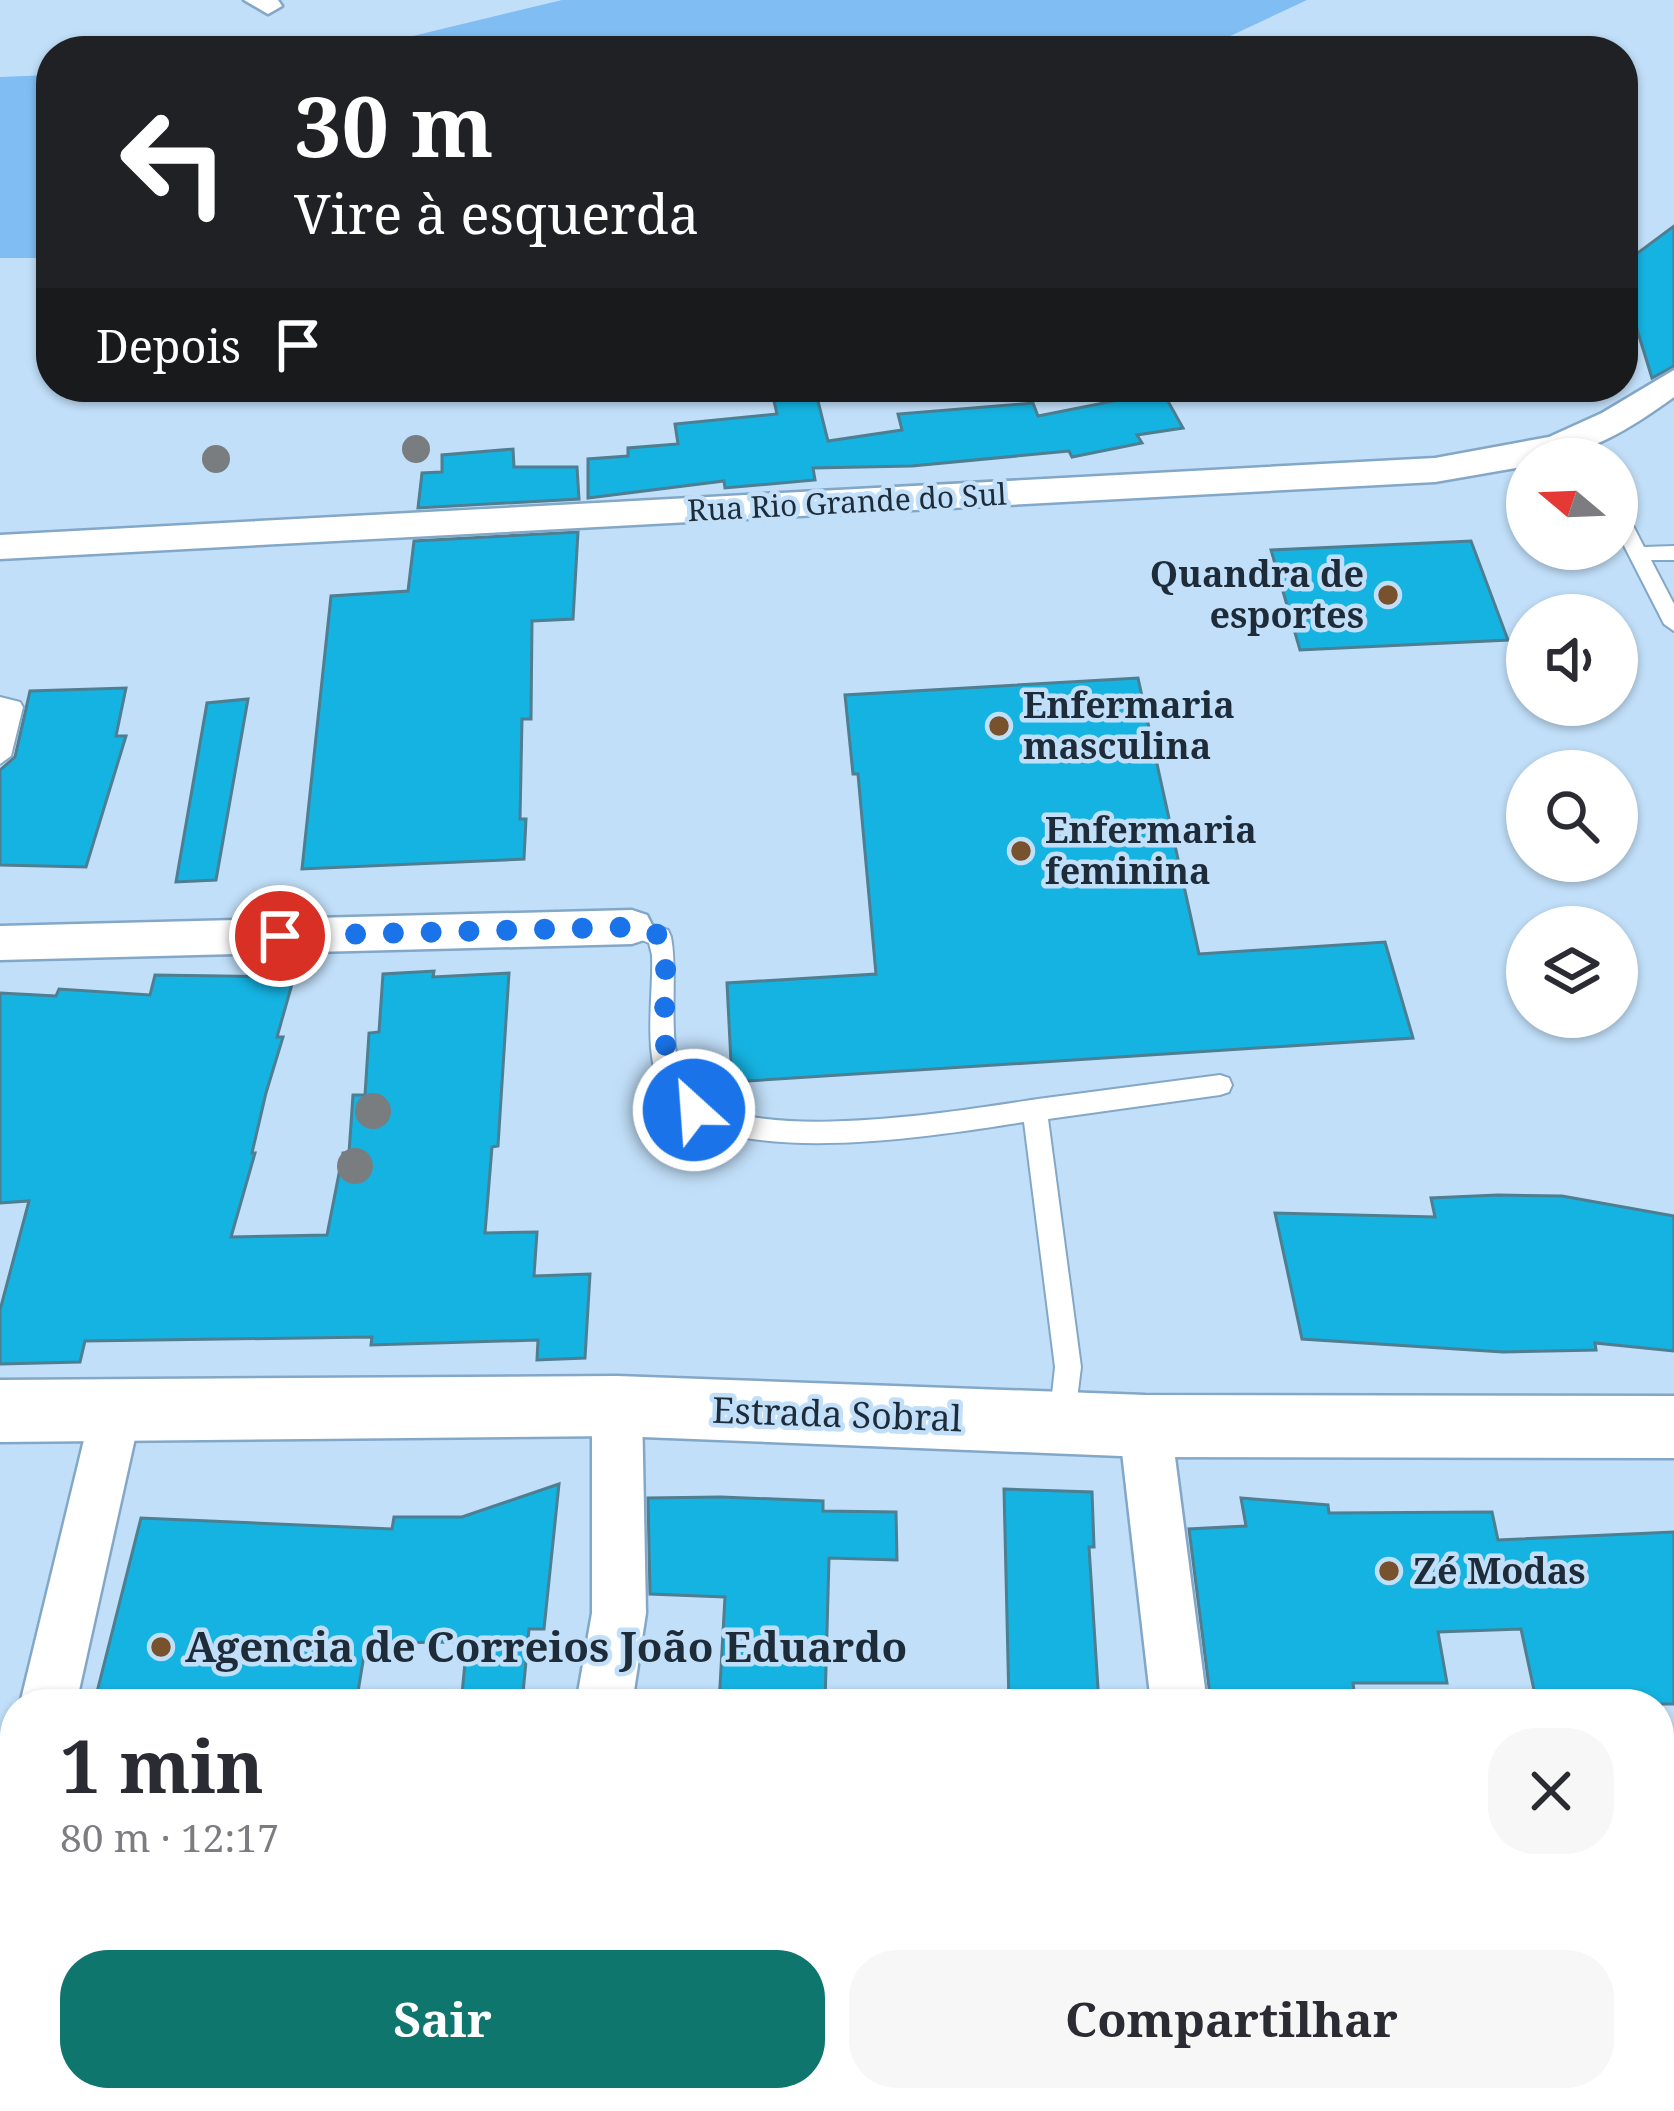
<!DOCTYPE html>
<html lang="pt">
<meta charset="utf-8">
<style>
body{margin:0;font-family:"Noto Serif",serif;background:#f7f7f7;color:#2b2b33;height:100vh;display:flex;flex-direction:column;font-size:45px;white-space:nowrap}
*{box-sizing:border-box;margin:0}
p{font-size:39px;color:#7c7c81}
.icon{flex:none;width:66px;height:66px;fill:none;stroke:currentColor;stroke-width:2;stroke-linecap:round;stroke-linejoin:round}
.map{position:relative;flex:1;overflow:hidden}
.side{position:absolute;left:0px;top:1689px;width:1674px;height:423px;display:flex;flex-direction:column;background:#fff;border-radius:48px 48px 0 0;box-shadow:0 3px 9px #0004}
.side>*{flex:none}
.guide{position:absolute;left:36px;top:36px;width:1602px;height:366px;border-radius:48px;box-shadow:0 3px 9px #0004;background:#202124;color:#fff;overflow:hidden}
.needle{width:78px;rotate:289deg}
.controls{position:absolute;left:1506px;top:438px;display:grid;gap:24px}
.controls a{display:grid;place-items:center;width:132px;height:132px;border-radius:50%;background:#fff;box-shadow:0 3px 9px #0004;font-size:60px}
.pin{position:absolute;display:grid;place-items:center;width:102px;height:102px;color:#fff;margin:-51px;border:6px solid #fff;border-radius:50%;box-shadow:0 3px 12px #0007}
.me{position:absolute;width:132px;margin:-66px;rotate:334deg;stroke-linejoin:round;filter:drop-shadow(0 0 9px #0008)}
.turn{display:flex;align-items:center;gap:42px;height:252px;padding:0 60px;font-size:54px}
.turn .icon{width:156px;height:156px;stroke-width:2.5}
.turn b{display:block;font-size:84px;line-height:102px}
.then{display:flex;align-items:center;height:114px;padding:0 60px;background:#0003;gap:24px;font-size:45px}
.round{display:grid;place-items:center;flex:none;width:126px;height:126px;border-radius:48px;background:#f7f7f7}
.overview{display:flex;align-items:center;justify-content:space-between;height:204px;padding:0 60px}
h1{font-size:72px;font-weight:700;line-height:90px}
.cta{display:flex;gap:24px;margin-top:auto;padding:24px 60px}
.cta a{flex:1;height:138px;border-radius:48px;background:#0f766e;color:#fff;font-size:48px;font-weight:700;line-height:138px;text-align:center}
.cta a+a{background:#f7f7f7;color:#2b2b33}
.map>svg:first-child{display:block}
.water{fill:#7fbdf2}
.building{fill:#15b3e2;stroke:#4d7e91;stroke-width:3}
.lines{fill:none;stroke-linecap:round;stroke-linejoin:round}
.service-casing{stroke:#83a7c7;stroke-width:4}
.minor-casing{stroke:#83a7c7;stroke-width:5}
.tertiary-casing{stroke:#83a7c7;stroke-width:5}
.service{fill:#fff;fill-rule:evenodd}
.minor{fill:#fff;fill-rule:evenodd}
.tertiary{fill:#fff;fill-rule:evenodd}
.tree{fill:#7a7d7f}
.route{stroke:#1a73e8;stroke-width:21;stroke-dasharray:0 37.8}
.poi-dot{fill:#77522d;stroke:#c1dff9;stroke-width:4.5}
.labels{text-anchor:middle;stroke-width:9;stroke-linejoin:round;paint-order:stroke}
.far-street-label{font-size:30px;fill:#1e2c39;stroke:#c1dff9}
.poi-label{font-size:36px;font-weight:bold;fill:#1e2c39;stroke:#c1dff9;text-anchor:start}
.street-label{font-size:36px;fill:#1e2c39;stroke:#c1dff9}
.near-poi-label{font-size:42px;font-weight:bold;fill:#1e2c39;stroke:#c1dff9;text-anchor:start}
</style>
<div class="map">
<svg width="1674" height="2111" viewBox="0 0 1674 2111">
<rect width="100%" height="100%" fill="#c1dff9"/>
<!-- water -->
<g class="water">
<polygon points="562,0 1307,0 1198,51 351,51"/>
<polygon points="51,75 51,258 0,258 0,77"/>
</g>
<!-- building -->
<g class="building">
<polygon points="1674,226 1674,366 1652,378 1623,284 1623,264"/>
<polygon points="1118,387 1160,387 1183,428 1137,435 1142,443 1072,457 1069,451 912,466 813,468 815,480 725,488 724,481 588,498 588,459 628,456 628,448 678,444 675,424 777,414 773,397 816,393 828,441 902,430 898,414 1033,403 1038,416 1124,399"/>
<polygon points="513,449 514,467 577,467 579,499 418,508 422,473 442,472 442,455"/>
<polygon points="578,532 573,619 532,621 531,719 522,719 520,819 526,819 524,859 302,869 331,596 408,591 414,541"/>
<polygon points="1471,541 1508,640 1300,650 1271,550"/>
<polygon points="1138,678 1199,954 1385,942 1413,1038 732,1082 727,983 876,974 858,774 853,774 845,695"/>
<polygon points="126,688 116,736 126,736 86,867 0,865 0,770 15,757 30,691"/>
<polygon points="248,699 216,880 176,882 207,703"/>
<polygon points="434,971 433,977 509,973 498,1146 492,1147 485,1233 537,1232 534,1276 590,1274 585,1358 537,1360 538,1340 371,1345 372,1337 85,1341 80,1362 0,1364 0,1310 29,1201 0,1203 0,993 56,996 59,989 150,995 155,975 294,977 277,1037 283,1037 266,1093 252,1153 255,1153 231,1237 327,1235 343,1153 349,1153 353,1095 365,1095 369,1033 379,1032 383,974"/>
<polygon points="1498,1195 1562,1196 1674,1216 1674,1351 1595,1343 1596,1350 1503,1352 1302,1339 1275,1213 1435,1217 1431,1198"/>
<polygon points="559,1484 544,1629 529,1629 522,1704 461,1704 467,1642 366,1643 356,1704 94,1704 141,1518 392,1529 394,1517 462,1517"/>
<polygon points="1004,1489 1092,1492 1094,1547 1089,1547 1099,1704 1009,1704"/>
<polygon points="721,1497 823,1501 823,1511 896,1512 897,1560 829,1558 825,1704 719,1704 725,1597 650,1594 648,1498"/>
<polygon points="1241,1498 1328,1505 1329,1513 1492,1512 1498,1540 1674,1532 1674,1704 1537,1704 1521,1629 1438,1632 1447,1683 1353,1683 1354,1691 1255,1694 1256,1703 1211,1703 1189,1529 1246,1526"/>
</g>
<g class="lines">
<!-- service casing -->
<g class="service-casing">
<g id="service">
<polygon points="1576,436 1583,438 1595,459 1577,459 1567,442"/>
<polygon points="1617,507 1624,508 1644,547 1674,546 1674,560 1651,560 1674,604 1674,631 1664,624 1617,532"/>
<polygon points="0,697 20,702 23,707 11,756 0,764"/>
<path d="M632,918l36,12 3,7c8,42 -6,109 14,145 38,71 284,27 353,17 61,-8 121,-16 182,-24l9,3 3,7 -3,7 -9,3 -172,24 33,248 -8,64 -10,4 -10,-4 -4,-9 6,-55 -31,-245c-79,12 -303,51 -356,-22 -28,-38 -14,-101 -16,-145l-3,-12 -25,-10 -3,-6 3,-6z"/>
</g>
</g>
<!-- minor casing -->
<g class="minor-casing">
<g id="minor">
<polygon points="244,0 278,0 282,6 268,14"/>
<path d="M1674,370v27c-44,32 -91,62 -147,62v7l-92,16 -1435,77v-24l1435,-77 114,-21 53,-24z"/>
<polygon points="632,910 647,915 653,927 647,939 632,944 0,960 0,926"/>
<polygon points="617,1382 635,1389 642,1406 646,1613 632,1704 576,1704 592,1613 592,1406 599,1389"/>
<polygon points="116,1387 134,1394 141,1411 76,1704 20,1704 91,1411 98,1394"/>
<polygon points="1145,1402 1163,1409 1171,1426 1207,1704 1151,1704 1119,1426 1127,1409"/>
<polygon points="15,1817 15,1920 0,1926 0,1823"/>
<polygon points="533,2097 595,2097 594,2111 532,2111"/>
<polygon points="1161,2097 1223,2097 1224,2111 1162,2111"/>
</g>
</g>
<!-- tertiary casing -->
<g class="tertiary-casing">
<polygon id="tertiary" points="617,1376 1145,1395 1674,1396 1674,1458 1145,1457 617,1436 0,1442 0,1380"/>
</g>
<!-- service -->
<use href="#service" class="service"/>
<!-- minor -->
<use href="#minor" class="minor"/>
<!-- tertiary -->
<use href="#tertiary" class="tertiary"/>
</g>
<!-- trees -->
<g class="tree">
<circle cx="416" cy="449" r="14"/>
<circle cx="216" cy="459" r="14"/>
<circle cx="373" cy="1111" r="18"/>
<circle cx="355" cy="1166" r="18"/>
</g>
<g class="lines">
<!-- route -->
<path class="route" d="M280,936l352,-9c8,2 21,3 27,9 20,23 -17,133 35,174"/>
</g>
<!-- markers -->
<g class="poi-dot">
<circle cx="1388" cy="595" r="12"/>
<circle cx="999" cy="726" r="12"/>
<circle cx="1021" cy="851" r="12"/>
<circle cx="1389" cy="1571" r="12"/>
<circle cx="161" cy="1647" r="12"/>
</g>
<g class="labels">
<!-- far-street labels -->
<g class="far-street-label">
<text transform="translate(847 503) rotate(-3)" y="10">Rua Rio Grande do Sul</text>
</g>
<!-- poi labels -->
<g class="poi-label">
<text x="1364" y="587" text-anchor="end">Quandra de<tspan x="1364" dy="41">esportes</tspan></text>
<text x="1023" y="718">Enfermaria<tspan x="1023" dy="41">masculina</tspan></text>
<text x="1045" y="843">Enfermaria<tspan x="1045" dy="41">feminina</tspan></text>
<text x="1413" y="1584">Zé Modas</text>
</g>
<!-- street labels -->
<g class="street-label">
<text transform="translate(837 1414) rotate(2)" y="13">Estrada Sobral</text>
</g>
<!-- near-poi labels -->
<g class="near-poi-label">
<text x="185" y="1662">Agencia de Correios João Eduardo</text>
</g>
</g>
</svg>
<div class="controls">
<a><svg class="needle" viewBox="-14 -14 28 28"><path d="M0-13l5 13h-10z" fill="#e53935"/><path d="M0 13l5-13h-10z" fill="#7c7c81"/></svg></a>
<a><svg class="icon" aria-label="sound" viewBox="0 0 24 24"><path d="M4 9h4l5-4v14l-5-4H4zM17 9q2 3 0 6"/></svg></a>
<a><svg class="icon" aria-label="search" viewBox="0 0 24 24"><circle cx="10" cy="10" r="6"/><path d="M15 15l6 6"/></svg></a>
<a><svg class="icon" aria-label="layers" viewBox="0 0 24 24"><path d="M12 4l9 5-9 5-9-5zM3 14l9 5 9-5"/></svg></a>
</div>
<div class="pin" style="left:280px;top:936px;background:#d93025"><svg class="icon" aria-label="arrive" viewBox="0 0 24 24"><path d="M6 21V4h12l-3 4 3 4H6"/></svg></div>
<svg class="me" style="left:694px;top:1110px" viewBox="-20 -20 40 40"><circle r="17" fill="#1a73e8" stroke="#fff" stroke-width="3"/><path d="M0-11L8 9 0 5-8 9z" fill="#fff"/></svg>
<div class="guide">
<div class="turn"><svg class="icon" aria-label="left" viewBox="0 0 24 24"><path d="M17 20v-9H6M10 6l-5 5 5 5"/></svg><div><b>30 m</b>Vire à esquerda</div></div>
<div class="then">Depois<svg class="icon" aria-label="arrive" viewBox="0 0 24 24"><path d="M6 21V4h12l-3 4 3 4H6"/></svg></div>
</div>
<section class="side">
<div class="overview"><div><h1>1 min</h1><p>80 m · 12:17</p></div><a class="round"><svg class="icon" aria-label="close" viewBox="0 0 24 24"><path d="M6 6l12 12M18 6L6 18"/></svg></a></div>
<div class="cta"><a>Sair</a><a>Compartilhar</a></div>
</section>
</div>
